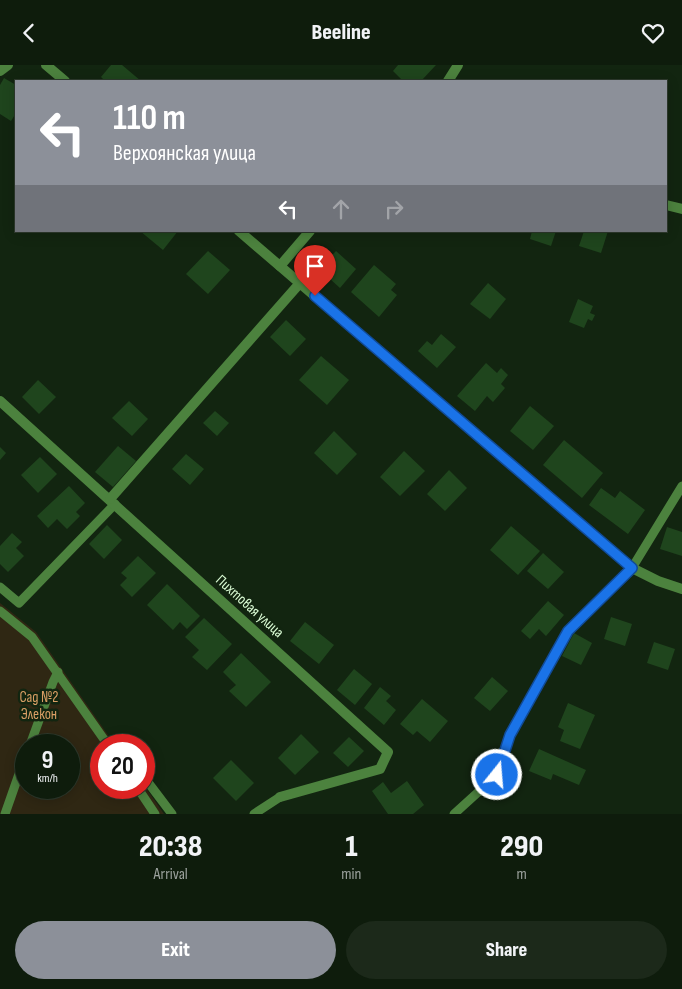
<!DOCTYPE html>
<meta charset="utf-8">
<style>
body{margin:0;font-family:"Sofia Sans Condensed",sans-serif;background:#1c291a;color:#f1f3f6;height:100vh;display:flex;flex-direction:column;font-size:19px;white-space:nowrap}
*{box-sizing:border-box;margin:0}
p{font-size:16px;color:#9ba19d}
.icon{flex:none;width:28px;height:28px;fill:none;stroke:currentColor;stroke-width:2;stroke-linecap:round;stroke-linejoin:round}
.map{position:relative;height:749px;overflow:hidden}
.side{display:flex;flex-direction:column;background:#0e1c0c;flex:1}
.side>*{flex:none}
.guide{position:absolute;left:15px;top:15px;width:652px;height:152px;border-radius:0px;box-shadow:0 2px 12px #0003,0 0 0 1px #2e3a2d;background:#8c9099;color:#fff;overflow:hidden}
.speed{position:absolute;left:15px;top:669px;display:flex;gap:10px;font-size:25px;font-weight:700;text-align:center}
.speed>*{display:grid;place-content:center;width:65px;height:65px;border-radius:50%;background:#0e1c0c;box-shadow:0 2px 12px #0003,0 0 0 1px #2e3a2d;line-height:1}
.speed small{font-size:12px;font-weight:400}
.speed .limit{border:8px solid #d22;background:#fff;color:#111}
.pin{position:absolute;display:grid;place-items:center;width:42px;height:42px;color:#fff;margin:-51px -21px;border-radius:50% 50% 50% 0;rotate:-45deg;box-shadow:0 0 5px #0007}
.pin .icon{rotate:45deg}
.me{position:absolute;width:55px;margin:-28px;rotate:17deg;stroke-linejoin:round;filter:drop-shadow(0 0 4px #0008)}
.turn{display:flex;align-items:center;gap:18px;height:105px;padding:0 15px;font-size:22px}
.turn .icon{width:65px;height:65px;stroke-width:2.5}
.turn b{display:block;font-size:35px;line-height:42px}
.lanes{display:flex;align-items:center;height:48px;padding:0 15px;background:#0003;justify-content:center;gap:25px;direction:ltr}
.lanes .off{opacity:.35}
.eta{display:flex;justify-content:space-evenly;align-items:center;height:85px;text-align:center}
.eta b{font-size:30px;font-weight:800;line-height:35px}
.primary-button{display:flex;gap:10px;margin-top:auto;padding:10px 15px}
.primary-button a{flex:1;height:58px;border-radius:30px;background:#8c9099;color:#fff;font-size:20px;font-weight:800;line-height:58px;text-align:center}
.primary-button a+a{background:#1c291a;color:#f1f3f6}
header{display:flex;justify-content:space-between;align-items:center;height:65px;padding:0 15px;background:#0e1c0c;font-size:22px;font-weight:800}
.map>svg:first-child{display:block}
.green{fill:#2f2713;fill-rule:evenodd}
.building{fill:#1f451d}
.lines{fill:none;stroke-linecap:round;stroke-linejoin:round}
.lane{stroke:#4c823e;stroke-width:9}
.street{stroke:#4c823e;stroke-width:10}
.route-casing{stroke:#114b97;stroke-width:12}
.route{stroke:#1a73e8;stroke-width:9}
.labels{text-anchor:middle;stroke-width:5;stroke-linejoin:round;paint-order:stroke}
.street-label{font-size:15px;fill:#dcfdd6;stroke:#122510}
.park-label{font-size:15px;fill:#da9f65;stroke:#122510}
</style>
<header><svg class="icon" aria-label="back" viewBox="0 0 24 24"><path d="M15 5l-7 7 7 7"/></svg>Beeline<svg class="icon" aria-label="heart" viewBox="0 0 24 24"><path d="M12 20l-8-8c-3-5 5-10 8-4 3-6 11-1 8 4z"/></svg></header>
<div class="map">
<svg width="682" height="749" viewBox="0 0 682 749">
<rect width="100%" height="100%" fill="#122510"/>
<!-- green -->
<path class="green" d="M0,538l36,29 79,113h-14v42h43v-2l20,29h-164zM26,680h43v42h-43z"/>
<!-- building -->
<g class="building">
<polygon points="111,0 122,0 141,16 105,16 101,12"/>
<polygon points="398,0 436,0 421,16 403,16 393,6"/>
<polygon points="4,13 16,20 16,48 11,56 0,49 0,20"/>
<polygon points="140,166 178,166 163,185"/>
<polygon points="532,166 556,166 551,181 530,174"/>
<polygon points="584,166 608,166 601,188 579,181"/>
<polygon points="208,186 230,205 208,229 186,209"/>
<polygon points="336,186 356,204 340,223 319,204"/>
<polygon points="374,200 396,219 391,225 397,230 379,252 351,227"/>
<polygon points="488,218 506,234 490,254 470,239"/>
<polygon points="578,234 593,241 590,248 595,250 592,256 588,254 584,263 569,257"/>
<polygon points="286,255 306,274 290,291 270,272"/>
<polygon points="441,269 456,282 437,303 418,286 427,276 432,280"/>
<polygon points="321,291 349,315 327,340 299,315"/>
<polygon points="486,298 497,308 501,303 508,310 501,319 505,323 493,337 487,331 475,346 457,331"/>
<polygon points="38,315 56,332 39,349 22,332"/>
<polygon points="129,336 148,354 132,371 112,353"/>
<polygon points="530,341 554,361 533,385 510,366"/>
<polygon points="215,346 229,358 217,371 203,358"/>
<polygon points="334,366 357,389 337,410 314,388"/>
<polygon points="564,375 603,408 582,433 543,400"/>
<polygon points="118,381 136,396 113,422 95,407"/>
<polygon points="0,382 6,388 0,395"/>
<polygon points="404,386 425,406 400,431 380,412"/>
<polygon points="186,389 204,404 190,420 172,404"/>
<polygon points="40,392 57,409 38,428 21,410"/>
<polygon points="449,405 467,423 445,446 427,429"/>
<polygon points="69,421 85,438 76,447 80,451 67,464 57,454 48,463 37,451"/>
<polygon points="601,423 615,433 620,426 645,445 628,469 589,440"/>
<polygon points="107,460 122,475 104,494 89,479"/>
<polygon points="511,461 540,486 518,510 490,485"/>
<polygon points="667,462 682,467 682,491 660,484"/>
<polygon points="12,468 22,477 16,483 24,491 8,507 0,499 0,481"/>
<polygon points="543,488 564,507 548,524 527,506"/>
<polygon points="138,491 156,508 132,532 120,520 127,513 121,508"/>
<polygon points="167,519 200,551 187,564 180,557 173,565 147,540"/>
<polygon points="548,536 564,550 546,571 539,564 530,574 521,566"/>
<polygon points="611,552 632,559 625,581 604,574"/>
<polygon points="204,553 232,579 207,605 192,592 199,585 185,572"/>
<polygon points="305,557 334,580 319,599 290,576"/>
<polygon points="574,568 592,578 581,600 562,591"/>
<polygon points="654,577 675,584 668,605 647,598"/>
<polygon points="241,588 271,617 246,642 229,626 236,620 223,607"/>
<polygon points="354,604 372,619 355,640 337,625"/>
<polygon points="492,612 508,626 490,646 474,633"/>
<polygon points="380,622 391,631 386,636 396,645 384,660 364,643"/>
<polygon points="422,634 448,656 430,677 417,666 413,670 400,659"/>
<polygon points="568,638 595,650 580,684 560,676 564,665 558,662"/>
<polygon points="301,669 319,687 295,710 278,693"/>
<polygon points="349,672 364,686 348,702 333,688"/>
<polygon points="539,684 586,705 579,720 553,709 551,715 529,706"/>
<polygon points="231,695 254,718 236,736 213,713"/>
<polygon points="407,716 424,740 413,749 388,749 372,726 383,717 391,728"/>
</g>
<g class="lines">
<!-- lane -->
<g class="lane">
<polyline points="0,522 19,538 115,439"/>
<polyline points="0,546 32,572 108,680"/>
<polyline points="30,680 53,617 58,607"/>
<polyline points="144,712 172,749"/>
<polyline points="137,722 155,749"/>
<polyline points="5,749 26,689"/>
<polyline points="254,749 280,732"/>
<polyline points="454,749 497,710 510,669 568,566 632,503 682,421"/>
</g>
<!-- street -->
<g class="street">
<polyline points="46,0 65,16"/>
<polyline points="0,6 8,0"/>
<polyline points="448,16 458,0"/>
<polyline points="666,140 682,144"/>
<polyline points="239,166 632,503 658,516 682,524"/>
<polyline points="280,201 310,166"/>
<polyline points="0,336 388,687 380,704 280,732"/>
<polyline points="110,434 300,218"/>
</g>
</g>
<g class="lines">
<!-- route casing -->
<g class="route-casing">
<polyline id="route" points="315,231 632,503 568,566 510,670 497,710"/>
</g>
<!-- route -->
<use href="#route" class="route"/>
</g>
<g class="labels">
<!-- street labels -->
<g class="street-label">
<text transform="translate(250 541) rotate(42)" y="5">Пихтовая улица</text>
</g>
<!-- park labels -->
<g class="park-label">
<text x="39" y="637">Сад №2<tspan x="39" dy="17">Элекон</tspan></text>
</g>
</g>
</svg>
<div class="speed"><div>9<small>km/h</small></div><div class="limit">20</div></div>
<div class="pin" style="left:315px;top:231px;background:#d93025"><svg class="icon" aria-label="arrive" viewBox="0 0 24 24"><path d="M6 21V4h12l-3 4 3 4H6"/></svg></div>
<svg class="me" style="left:497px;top:710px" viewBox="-20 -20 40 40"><circle r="17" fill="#1a73e8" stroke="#fff" stroke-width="3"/><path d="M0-11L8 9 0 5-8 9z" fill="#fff"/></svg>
<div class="guide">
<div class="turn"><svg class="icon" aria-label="left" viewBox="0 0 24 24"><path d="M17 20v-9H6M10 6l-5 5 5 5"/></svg><div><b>110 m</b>Верхоянская улица</div></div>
<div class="lanes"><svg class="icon" aria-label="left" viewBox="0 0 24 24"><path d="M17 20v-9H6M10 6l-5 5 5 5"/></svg><svg class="icon off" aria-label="ahead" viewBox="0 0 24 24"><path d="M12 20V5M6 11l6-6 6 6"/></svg><svg class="icon off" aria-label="right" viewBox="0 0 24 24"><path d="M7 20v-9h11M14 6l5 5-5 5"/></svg></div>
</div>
</div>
<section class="side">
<div class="eta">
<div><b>20:38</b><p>Arrival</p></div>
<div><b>1</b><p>min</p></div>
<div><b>290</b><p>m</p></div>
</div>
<div class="primary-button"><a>Exit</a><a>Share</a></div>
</section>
